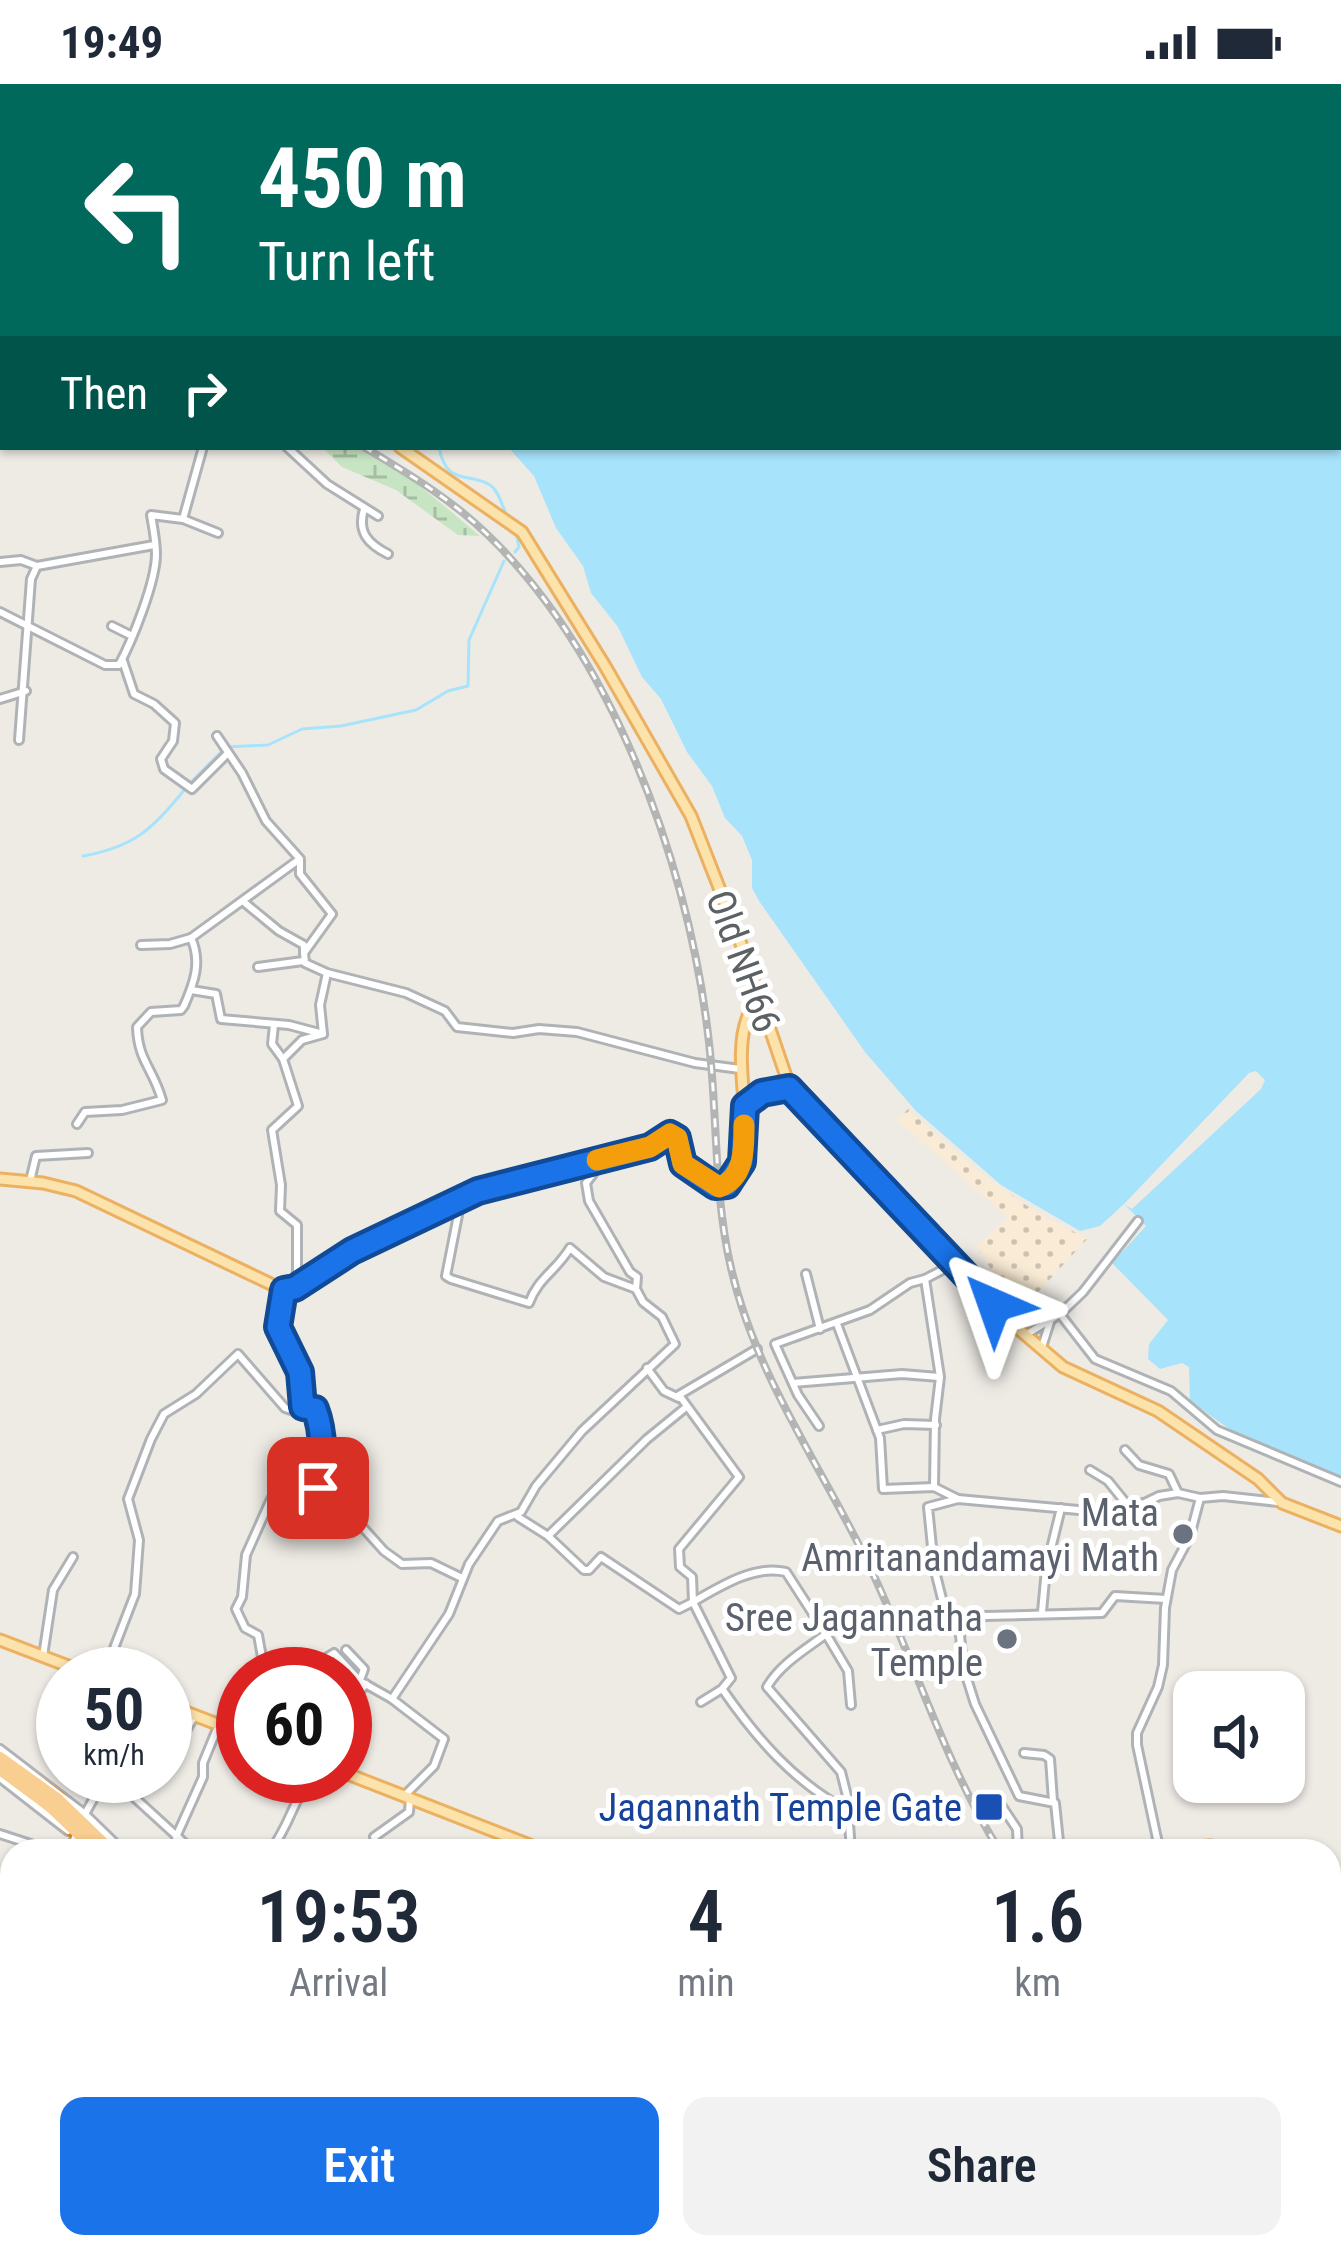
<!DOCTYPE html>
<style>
body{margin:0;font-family:"Roboto Condensed",sans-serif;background:#f2f2f3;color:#1f2937;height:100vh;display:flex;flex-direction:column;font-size:45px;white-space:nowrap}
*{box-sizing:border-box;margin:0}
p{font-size:39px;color:#747a83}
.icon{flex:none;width:66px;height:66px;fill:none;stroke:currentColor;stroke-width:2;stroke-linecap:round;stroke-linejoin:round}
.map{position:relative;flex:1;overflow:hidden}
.drawer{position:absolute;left:0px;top:1755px;width:1341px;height:420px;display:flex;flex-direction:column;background:#fff;border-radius:36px 36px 0 0;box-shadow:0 3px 9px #0004}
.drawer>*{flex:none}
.banner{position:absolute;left:0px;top:0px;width:1341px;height:366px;box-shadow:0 3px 9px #0004;background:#00695c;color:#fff;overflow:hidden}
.controls{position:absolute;left:1173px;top:1587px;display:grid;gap:24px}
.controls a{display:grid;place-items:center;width:132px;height:132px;border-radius:24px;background:#fff;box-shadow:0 3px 9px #0004;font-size:60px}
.speed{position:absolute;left:36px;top:1563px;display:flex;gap:24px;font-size:60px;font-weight:700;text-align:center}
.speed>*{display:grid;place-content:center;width:156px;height:156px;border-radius:50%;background:#fff;box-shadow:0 3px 9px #0004;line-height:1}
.speed small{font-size:30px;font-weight:400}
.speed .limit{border:18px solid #d22;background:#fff;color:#111}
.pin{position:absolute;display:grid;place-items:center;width:102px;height:102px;color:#fff;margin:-51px;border-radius:24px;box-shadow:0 6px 18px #0006}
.me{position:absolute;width:132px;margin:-66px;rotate:317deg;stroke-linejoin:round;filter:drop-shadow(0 0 9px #0008)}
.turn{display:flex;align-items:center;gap:42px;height:252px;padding:0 60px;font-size:54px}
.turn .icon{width:156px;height:156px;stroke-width:2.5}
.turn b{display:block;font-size:84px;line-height:102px}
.then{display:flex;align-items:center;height:114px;padding:0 60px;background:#0003;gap:24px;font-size:45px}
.eta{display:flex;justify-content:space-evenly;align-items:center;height:204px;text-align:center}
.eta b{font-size:72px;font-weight:600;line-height:84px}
.action{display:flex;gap:24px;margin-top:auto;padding:24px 60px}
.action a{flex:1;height:138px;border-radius:24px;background:#1a73e8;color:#fff;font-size:48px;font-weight:600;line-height:138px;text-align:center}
.action a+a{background:#f2f2f3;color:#1f2937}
.status{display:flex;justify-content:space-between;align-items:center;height:84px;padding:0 60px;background:#fff;direction:ltr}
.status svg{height:33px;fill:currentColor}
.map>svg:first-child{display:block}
.wetland{fill:url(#wetland-marsh)}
.sand{fill:url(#sand-dots)}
.water{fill:#a7e3fb}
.pier{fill:#eeebe5}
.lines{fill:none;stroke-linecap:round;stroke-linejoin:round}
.stream{stroke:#a7e3fb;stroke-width:3}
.minor-casing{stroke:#b0b3b6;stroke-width:12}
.major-casing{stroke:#ecb160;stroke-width:15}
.highway-casing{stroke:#e9830a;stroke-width:18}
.minor{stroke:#fff;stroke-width:6}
.major{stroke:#fce3ac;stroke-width:9}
.highway{stroke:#f8cf91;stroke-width:12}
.rail-casing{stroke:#b3b4b4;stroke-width:8}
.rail{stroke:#fff;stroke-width:3;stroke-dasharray:9;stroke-linecap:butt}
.route-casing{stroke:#114b97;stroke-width:30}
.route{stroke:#1a73e8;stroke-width:21}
.slow{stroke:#f59e0b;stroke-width:21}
.worship-dot{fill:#6b7280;stroke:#fff;stroke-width:4.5}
.transit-dot{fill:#1a4fb4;stroke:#fff;stroke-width:4.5}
.labels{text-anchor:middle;stroke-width:10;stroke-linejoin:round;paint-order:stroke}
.street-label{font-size:39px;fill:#5c6164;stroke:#fff}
.worship-label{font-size:39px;fill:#5b616d;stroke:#fff;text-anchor:end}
.transit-label{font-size:39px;fill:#164399;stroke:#fff;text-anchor:end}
</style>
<div class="status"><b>19:49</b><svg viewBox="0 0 49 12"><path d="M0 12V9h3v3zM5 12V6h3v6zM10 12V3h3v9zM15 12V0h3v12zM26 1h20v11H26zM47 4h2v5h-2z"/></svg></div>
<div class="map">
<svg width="1341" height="2175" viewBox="0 0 1341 2175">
<defs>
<pattern id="wetland-marsh" width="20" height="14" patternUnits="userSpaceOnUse" patternTransform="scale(3)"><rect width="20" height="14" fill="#c7e5c2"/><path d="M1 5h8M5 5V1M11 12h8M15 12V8" fill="none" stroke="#a5bda1"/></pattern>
<pattern id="sand-dots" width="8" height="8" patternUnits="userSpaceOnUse" patternTransform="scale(3)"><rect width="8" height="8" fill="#f9ebd5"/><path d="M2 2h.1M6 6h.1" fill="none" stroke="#cdc2b0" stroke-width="1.8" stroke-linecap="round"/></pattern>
</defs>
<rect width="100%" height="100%" fill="#eeebe5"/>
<!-- wetland -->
<path class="wetland" d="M322,363c9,0 20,-1 29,0 34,5 101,66 129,89l-22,-1 -62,-45 -54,-23z"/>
<!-- sand -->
<path class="sand" d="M908,1025c58,52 107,98 180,129l-60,65 -34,-29 -18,-28 32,-28 -111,-98z"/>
<!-- water -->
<polygon class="water" points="355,0 1341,0 1341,1392 1312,1384 1235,1349 1190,1317 1189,1283 1182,1279 1160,1285 1148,1275 1149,1260 1168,1236 1112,1179 1146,1142 1124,1120 1100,1142 1080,1147 1001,1101 916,1027 865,968 759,817 752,804 752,776 742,752 725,734 712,702 687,668 661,615 642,593 618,543 591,509 583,482 556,444 534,392 508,363 1338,363 1338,3"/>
<!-- pier -->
<polygon class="pier" points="1256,987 1265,996 1261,1005 1132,1125 1124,1120 1249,989"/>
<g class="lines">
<!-- stream -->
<g class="stream">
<polyline points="293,0 293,3"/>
<path d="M439,363c7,40 31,25 51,38 8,5 11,18 15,26"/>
<polyline points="515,468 519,463 516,449"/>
<polyline points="190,699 226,663 268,661 302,645 341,642 416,626 448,607 468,602 469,556 504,477"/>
<path d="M83,772c51,-9 70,-27 102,-67"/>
</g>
<!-- minor casing -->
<g class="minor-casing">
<g id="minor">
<polyline points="192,0 192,3"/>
<polyline points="0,62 3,62"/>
<polyline points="0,215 3,216"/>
<polyline points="0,287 3,287"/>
<polyline points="0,349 3,349"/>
<polyline points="287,363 327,400 378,432"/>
<path d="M364,425c-7,23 4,35 24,45"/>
<polyline points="183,435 218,449"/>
<polyline points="0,478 21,476 37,482"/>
<path d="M0,528l105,53h14c13,-24 37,-83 37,-111 0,-13 -3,-27 -5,-39l32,4 20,-72"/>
<polyline points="112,542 130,551"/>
<polyline points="123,577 134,610 154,620 175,639 173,657 161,675 164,685 192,705 227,670"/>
<polyline points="0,615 26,607"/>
<polyline points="217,652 242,689 266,737 300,775 300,790 332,830 304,869 305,879 327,889 406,909 445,927 457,943 513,949 539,945 577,948 695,979 740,985"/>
<polyline points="19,656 31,495 37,482 154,461"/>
<polyline points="245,819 279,847 304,861 304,868"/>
<polyline points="141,861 170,860 191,854 297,777"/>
<polyline points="258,883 303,877"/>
<polyline points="191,906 216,910 221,935 289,941 323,950"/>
<polyline points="274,941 272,960 283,975"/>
<polyline points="744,1022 762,1009 789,1004"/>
<path d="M77,1040l8,-12 37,-2 40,-10c-9,-32 -24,-39 -25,-73l14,-15 30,-2 3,-4c10,-23 18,-44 7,-68"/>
<polyline points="588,1079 593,1090 586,1099 589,1117 630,1188 637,1193 636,1205"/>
<polyline points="30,1097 36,1072 88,1069"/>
<polyline points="806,1190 820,1245"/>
<polyline points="925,1195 954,1180"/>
<polyline points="297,1203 297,1141 280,1127 281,1101 272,1046 298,1022 283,975 302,956 323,950 320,921 327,889"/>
<polyline points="1060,1230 1095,1275 1171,1307 1217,1346 1341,1398"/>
<polyline points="837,1240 880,1354 883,1405 934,1403 958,1415"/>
<polyline points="1027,1250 1060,1230 1083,1208 1138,1137"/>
<polyline points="1042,1263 1050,1238"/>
<polyline points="647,1284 664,1307 679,1314"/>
<polyline points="793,1299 902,1290 939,1293"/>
<path d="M303,1323l15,7c6,34 6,67 -12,97"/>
<polyline points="819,1342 798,1311 775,1260 870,1226 910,1199 925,1195 940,1293 935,1335 934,1403"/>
<polyline points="877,1346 904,1340 936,1341"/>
<polyline points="1125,1366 1139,1381 1169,1390 1178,1409"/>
<polyline points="1090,1386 1108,1397 1125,1418 1140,1419"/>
<polyline points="518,1433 548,1452 584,1486 589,1486 601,1473 679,1525 693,1518 692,1493 680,1483 679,1465 739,1393 679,1311 757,1265"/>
<polyline points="548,1452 647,1355 685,1324"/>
<polyline points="1042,1528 1046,1485 1061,1424"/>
<polyline points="959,1541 985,1532 1102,1529 1115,1512 1166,1515"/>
<polyline points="826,1550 848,1587 851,1621"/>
<polyline points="346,1566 364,1585 360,1596"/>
<polyline points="43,1572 53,1506 73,1473"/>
<polyline points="104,1590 135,1510 139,1456 128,1415 151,1355 164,1330 196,1310 238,1270 285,1324 297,1328 303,1323 300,1289 278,1243 284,1206"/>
<polyline points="265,1590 258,1551 245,1544 236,1525 242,1513 246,1471 271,1415 322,1433 357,1437 384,1467 402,1480 431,1479 462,1494"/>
<path d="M300,1590l34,-21 26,28 32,18 57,-85 20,-50 29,-43 23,-9 15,-26 46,-55 93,-87 -13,-27 -19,-15 -7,-13 -32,-12 -34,-29c-14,23 -32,30 -41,55l-78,-24 -5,-3 15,-76"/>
<path d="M723,1606c34,49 71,92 125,121"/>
<polyline points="392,1615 444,1655 434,1682 404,1712"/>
<path d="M701,1618l21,-13 9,-11 -38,-76c26,-15 62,-38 93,-30l40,62c-21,16 -46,30 -59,53l74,85 6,24 4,55"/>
<polyline points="345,1624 366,1600"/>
<polyline points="0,1665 85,1730 123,1767"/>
<polyline points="1024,1669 1044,1671 1050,1675 1053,1717"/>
<polyline points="165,1683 195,1631"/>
<polyline points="111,1692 193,1767"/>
<polyline points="116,1692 156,1692"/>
<polyline points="0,1694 68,1747"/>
<polyline points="997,1715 1017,1745 1018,1767"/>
<polyline points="85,1730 106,1692"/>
<polyline points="0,1750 52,1767"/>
<polyline points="176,1753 203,1693 203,1679 219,1640"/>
<polyline points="1159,1764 1137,1661 1137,1649 1158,1603 1163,1581 1165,1524 1172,1486 1190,1452 1200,1414 1223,1412 1278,1418"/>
<polyline points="70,1767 75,1753"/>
<path d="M270,1767c19,-24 23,-50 41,-75"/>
<polyline points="378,1767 374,1753 409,1728 410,1714"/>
<polyline points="1060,1767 1055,1719 1019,1712 975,1620 963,1582 959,1541 948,1539 934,1483 928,1423 958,1415 1122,1430 1159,1412 1178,1409 1200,1414"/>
<polyline points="0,1886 12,1882"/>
<polyline points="1329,1974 1331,1910 1338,1876"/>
<polyline points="0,2055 12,2052"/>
<polyline points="0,2111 5,2116"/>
<polyline points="1329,2147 1341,2148"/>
<polyline points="268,2163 269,2172"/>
<polyline points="309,2163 312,2175"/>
<polyline points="364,2163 375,2175"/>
<polyline points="505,2163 507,2175"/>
<polyline points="1112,2163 1130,2175"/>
<polyline points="1265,2163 1265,2175"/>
<polyline points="457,2175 457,2163"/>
</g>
</g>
<!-- major casing -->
<g class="major-casing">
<g id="major">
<polyline points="81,0 81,3"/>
<polyline points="400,363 522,448 605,582 691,732 740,857 792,1010 1015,1242 1063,1283 1158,1327 1258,1395 1282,1419 1341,1442"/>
<path d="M0,1095l43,4 33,8 199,95 20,2 57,-37 126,-60 172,-44 20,-13 7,4 6,26 32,22 12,-1c39,-38 0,-118 21,-169l16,-5"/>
<polyline points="0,1556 89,1590"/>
<polyline points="165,1620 243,1650"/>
<polyline points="345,1689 545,1767"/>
<polyline points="930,1767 980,1767"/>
<polyline points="1055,1767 1122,1767"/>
<polyline points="1131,1767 1210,1762 1244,1767"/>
<polyline points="1329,1797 1341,1799"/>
<polyline points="865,2175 865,2163"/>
</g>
</g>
<!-- highway casing -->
<g class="highway-casing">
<g id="highway">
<polyline points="0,1674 57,1715 111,1767"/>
<polyline points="0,1685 50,1722 97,1767"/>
<polyline points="288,2163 291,2175"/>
<polyline points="298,2163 301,2175"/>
</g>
</g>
<!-- minor -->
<use href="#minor" class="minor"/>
<!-- major -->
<use href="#major" class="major"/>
<!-- highway -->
<use href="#highway" class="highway"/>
<!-- rail casing -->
<g class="rail-casing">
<g id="rail">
<polyline points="0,197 3,198"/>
<path d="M364,363c33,20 67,40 98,65 142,116 225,344 246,522 10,78 5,157 23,234 24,105 86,192 133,287 48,96 78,205 136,296"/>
<polyline points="1329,2030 1341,2036"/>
</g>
</g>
<!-- rail -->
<use href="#rail" class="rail"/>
</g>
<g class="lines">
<!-- route casing -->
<g class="route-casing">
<path id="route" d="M318,1404c6,-24 6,-56 -3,-79l-12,-2 -3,-35 -22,-45 6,-37 11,-2 57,-37 126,-60 172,-44 20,-13 7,4 6,26 32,22 12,-1 15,-23 3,-56 17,-13 27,-5 205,217"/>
</g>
<!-- route -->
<use href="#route" class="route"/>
<!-- slow -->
<path class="slow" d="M597,1076l53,-13 20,-13 7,4 6,26 36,23c26,-9 25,-38 25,-62"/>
</g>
<!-- markers -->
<g class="worship-dot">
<circle cx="1183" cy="1450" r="12"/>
<circle cx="1007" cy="1555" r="12"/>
</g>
<rect class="transit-dot" x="974" y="1708" width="30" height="30" rx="6"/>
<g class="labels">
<!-- street labels -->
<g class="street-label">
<text transform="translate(744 877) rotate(70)" y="14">Old NH66</text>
</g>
<!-- worship labels -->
<g class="worship-label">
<text x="1159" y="1442">Mata<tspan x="1159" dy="45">Amritanandamayi Math</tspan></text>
<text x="983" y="1547">Sree Jagannatha<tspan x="983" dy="45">Temple</tspan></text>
</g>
<!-- transit labels -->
<g class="transit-label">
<text x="962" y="1737">Jagannath Temple Gate</text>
</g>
</g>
</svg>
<div class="controls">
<a><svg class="icon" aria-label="sound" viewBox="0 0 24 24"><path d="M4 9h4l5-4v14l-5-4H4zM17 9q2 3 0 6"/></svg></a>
</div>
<div class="speed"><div>50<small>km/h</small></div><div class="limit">60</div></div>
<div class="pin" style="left:318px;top:1404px;background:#d93025"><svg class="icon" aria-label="arrive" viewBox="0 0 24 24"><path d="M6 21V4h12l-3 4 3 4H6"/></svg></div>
<svg class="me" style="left:994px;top:1221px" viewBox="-20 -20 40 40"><path d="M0-17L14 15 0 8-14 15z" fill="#1a73e8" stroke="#fff" stroke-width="4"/></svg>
<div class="banner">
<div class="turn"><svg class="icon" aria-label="left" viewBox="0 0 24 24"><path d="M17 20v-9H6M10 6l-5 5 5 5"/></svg><div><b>450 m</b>Turn left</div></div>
<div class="then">Then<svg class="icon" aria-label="right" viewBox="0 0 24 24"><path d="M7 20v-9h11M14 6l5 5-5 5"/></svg></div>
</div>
<section class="drawer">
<div class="eta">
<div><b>19:53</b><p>Arrival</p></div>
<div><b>4</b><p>min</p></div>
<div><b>1.6</b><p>km</p></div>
</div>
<div class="action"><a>Exit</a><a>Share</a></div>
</section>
</div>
